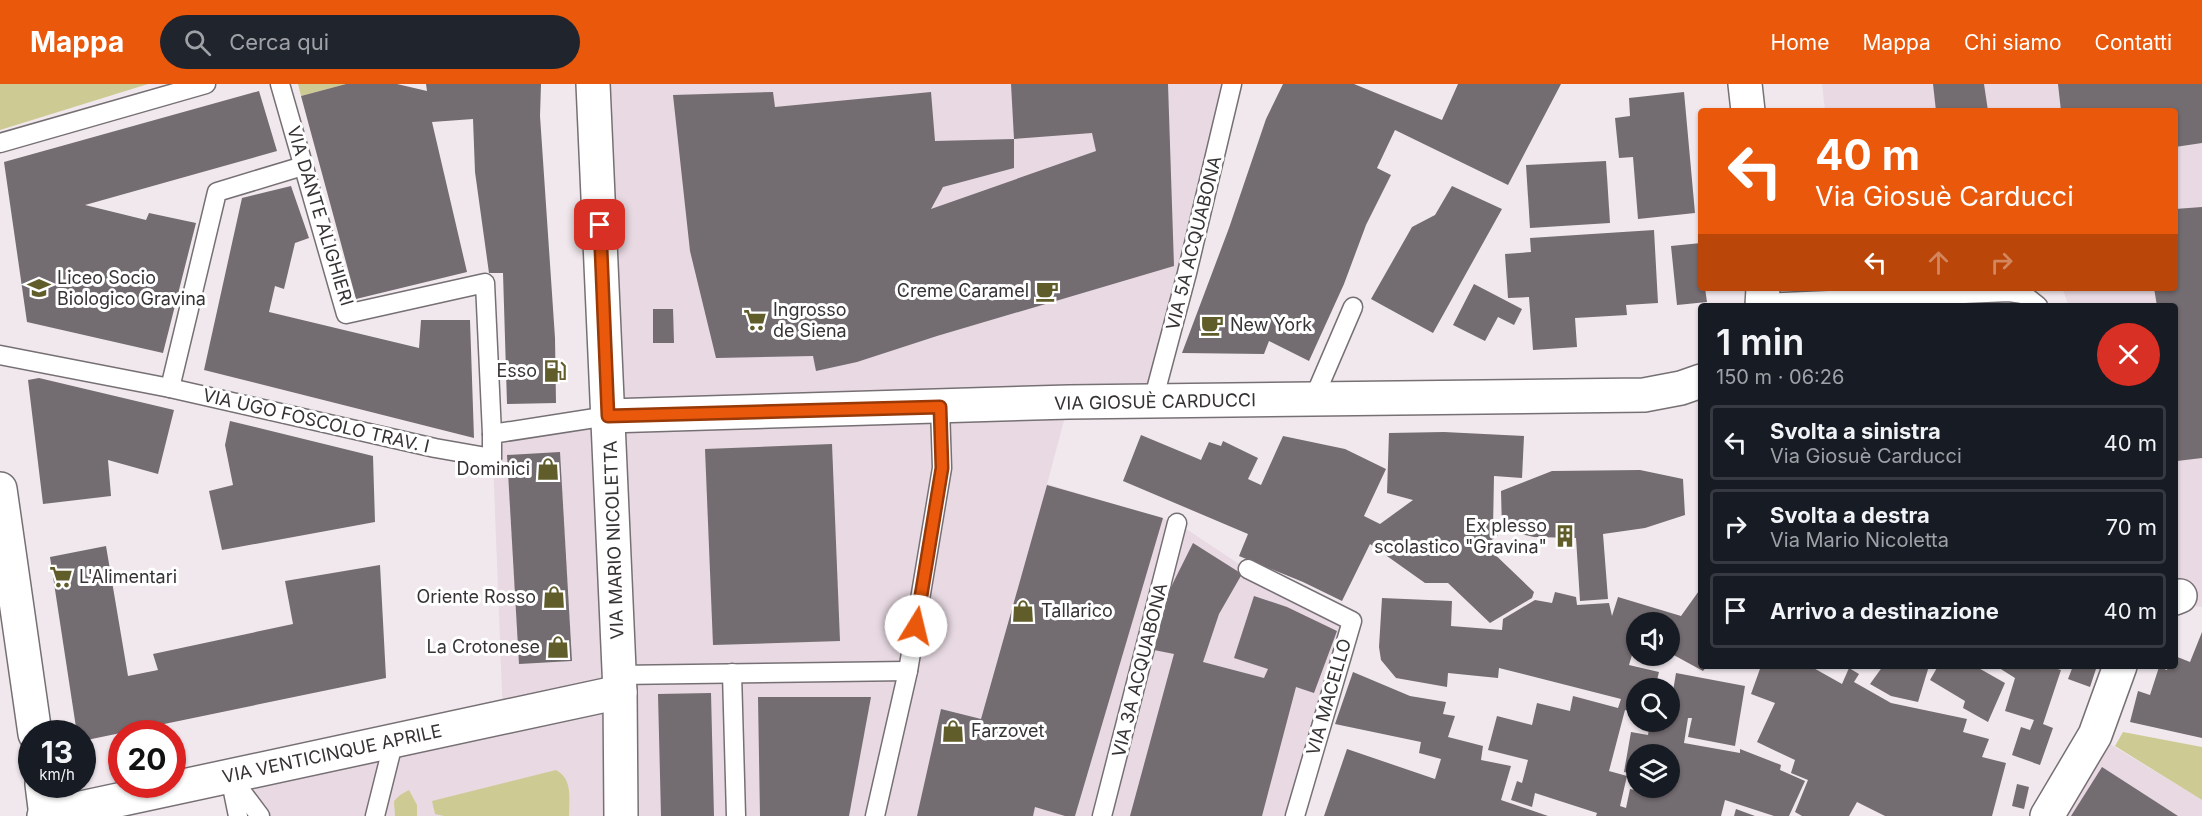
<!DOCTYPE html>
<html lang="it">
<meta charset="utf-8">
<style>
body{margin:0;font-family:Inter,sans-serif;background:#20242c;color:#f1f3f6;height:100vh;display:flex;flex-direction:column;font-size:22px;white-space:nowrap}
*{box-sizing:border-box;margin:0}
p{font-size:20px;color:#9ea1a6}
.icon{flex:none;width:33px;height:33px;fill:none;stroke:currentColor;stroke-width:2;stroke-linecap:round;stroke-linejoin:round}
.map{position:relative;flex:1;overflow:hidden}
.sheet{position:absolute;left:1698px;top:219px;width:480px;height:366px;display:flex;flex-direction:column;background:#171b24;border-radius:6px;box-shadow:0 2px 4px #0004}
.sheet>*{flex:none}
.guide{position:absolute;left:1698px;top:24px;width:480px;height:183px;border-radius:6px;box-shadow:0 2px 4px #0004;background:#ea580c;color:#fff;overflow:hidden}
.fabs{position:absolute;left:1626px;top:528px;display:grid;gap:12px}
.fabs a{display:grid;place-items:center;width:54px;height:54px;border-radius:50%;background:#171b24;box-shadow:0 2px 4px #0004;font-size:30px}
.speed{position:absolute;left:18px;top:636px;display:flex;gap:12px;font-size:30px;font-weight:700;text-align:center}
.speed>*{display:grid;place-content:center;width:78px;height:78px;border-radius:50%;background:#171b24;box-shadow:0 2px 4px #0004;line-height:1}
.speed small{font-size:15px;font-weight:400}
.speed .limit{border:9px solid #d22;background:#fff;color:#111}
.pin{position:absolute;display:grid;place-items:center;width:51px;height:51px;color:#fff;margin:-26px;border-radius:12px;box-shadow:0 3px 9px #0006}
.me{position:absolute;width:66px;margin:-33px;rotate:9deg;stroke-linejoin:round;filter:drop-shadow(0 0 4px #0008)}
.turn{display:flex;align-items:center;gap:21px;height:126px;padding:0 18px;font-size:27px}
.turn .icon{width:78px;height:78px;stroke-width:2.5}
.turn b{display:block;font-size:42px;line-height:51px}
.lanes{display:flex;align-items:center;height:57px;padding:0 18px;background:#0003;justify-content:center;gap:30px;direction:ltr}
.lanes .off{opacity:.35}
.round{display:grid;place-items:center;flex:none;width:63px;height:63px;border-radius:32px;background:#20242c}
.summary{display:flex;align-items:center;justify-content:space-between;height:102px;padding:0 18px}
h1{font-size:36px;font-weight:600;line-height:45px}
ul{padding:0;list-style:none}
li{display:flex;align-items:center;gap:18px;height:75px;margin:0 12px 9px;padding:0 6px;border:3px solid #363941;border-radius:6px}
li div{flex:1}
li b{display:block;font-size:22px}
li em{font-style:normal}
header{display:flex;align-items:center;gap:36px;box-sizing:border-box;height:84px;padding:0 30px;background:#ea580c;color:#fff}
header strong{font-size:28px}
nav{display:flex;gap:33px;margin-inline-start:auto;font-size:21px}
.search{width:420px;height:54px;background:#20242c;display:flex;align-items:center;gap:15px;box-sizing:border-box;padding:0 21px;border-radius:33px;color:#9ea1a6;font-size:22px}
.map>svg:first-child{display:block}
.built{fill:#e8d9e2}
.green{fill:#cdcb93}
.building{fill:#736c70}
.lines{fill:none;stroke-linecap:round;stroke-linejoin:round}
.lane-casing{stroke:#767074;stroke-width:21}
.street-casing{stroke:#767074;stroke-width:36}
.lane{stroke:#fff;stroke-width:18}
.street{stroke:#fff;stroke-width:33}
.route-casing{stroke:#983908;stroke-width:15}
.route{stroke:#ea580c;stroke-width:10}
.labels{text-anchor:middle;stroke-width:6;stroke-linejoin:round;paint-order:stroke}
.street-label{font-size:18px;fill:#363335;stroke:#fff}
.poi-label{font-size:18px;fill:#363335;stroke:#fff;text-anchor:start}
</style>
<header>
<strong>Mappa</strong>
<div class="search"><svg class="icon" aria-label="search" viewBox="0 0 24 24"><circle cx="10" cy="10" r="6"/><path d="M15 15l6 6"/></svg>Cerca qui</div>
<nav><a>Home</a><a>Mappa</a><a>Chi siamo</a><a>Contatti</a></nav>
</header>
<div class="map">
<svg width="2202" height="732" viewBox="0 0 2202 732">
<rect width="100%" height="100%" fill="#f0e8ed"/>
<!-- built -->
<g class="built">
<polygon points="593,0 1232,0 1153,317 1069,318 1047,400 1177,439 1248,486 1352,537 1295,732 238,732 230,692 503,633 492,350 608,332"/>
<polygon points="1822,0 2202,0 2202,523 2189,521 2175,497 2175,222 2069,222 2062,204 2175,204 2175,27 1825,27"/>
<polygon points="2095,651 2202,716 2202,732 2047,732"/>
</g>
<!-- green -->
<g class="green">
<polygon points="0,0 148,0 0,46"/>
<polygon points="298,0 346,0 301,12"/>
<polygon points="2123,648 2202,663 2202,716 2115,662"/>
<path d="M556,686c17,9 13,28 13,46h-125l-9,-2 -3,-13z"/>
<polygon points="409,706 417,721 417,732 395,732 394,717 400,711"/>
</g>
<!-- building -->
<g class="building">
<polygon points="346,0 397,0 427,7 426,0 541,0 540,32 555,254 556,319 507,320 503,189 489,189 475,88 473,35 432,38 467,188 356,215 301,12"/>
<polygon points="1011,0 1168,0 1174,182 937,252 857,278 816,287 813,272 716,274 690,167 673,11 773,8 775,23 931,8 935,57 1014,55 1014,84 943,103 931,125 1096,67 1092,49 1014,55"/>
<polygon points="1283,0 1354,0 1442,36 1458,0 1561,0 1508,101 1395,46 1377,84 1391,91 1366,141 1344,200 1309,277 1269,257 1264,270 1182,269 1229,144 1266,35"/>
<polygon points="1933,0 1984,0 1988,27 1936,27"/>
<polygon points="2058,0 2202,0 2202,59 2175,63 2175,27 2061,27"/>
<polygon points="259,7 277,67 85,121 146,136 149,129 196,139 163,269 27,238 4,78"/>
<polygon points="1684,8 1695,129 1638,135 1633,73 1619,74 1615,34 1630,32 1629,14"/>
<polygon points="1606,77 1610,139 1530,144 1526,81"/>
<polygon points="291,102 309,154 295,159 284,205 275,202 269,228 419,264 421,236 470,236 474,354 204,286 242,114"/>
<polygon points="1452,102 1502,125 1433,249 1371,215 1412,143 1435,131"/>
<polygon points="2202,123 2202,374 2177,377 2175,361 2175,222 2157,222 2154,204 2175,204 2175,125"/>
<polygon points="1654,146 1658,219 1626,221 1627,231 1575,234 1577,263 1533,266 1529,213 1508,214 1505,170 1531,168 1530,154"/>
<polygon points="1701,159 1701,204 1705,204 1707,218 1677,221 1671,162"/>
<polygon points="1474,200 1522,225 1514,241 1498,233 1485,257 1453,241"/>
<polygon points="653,225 673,225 674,259 653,259"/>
<polygon points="39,294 174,326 158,390 108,376 111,412 43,420 28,296"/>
<polygon points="230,337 373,372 375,438 222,466 209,407 233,401 225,361"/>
<polygon points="1444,348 1524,352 1522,394 1494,392 1493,444 1498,451 1485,461 1534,508 1532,514 1490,539 1448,499 1425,499 1370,460 1342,517 1303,498 1239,472 1248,450 1123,397 1141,351 1201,376 1209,358 1221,362 1223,357 1258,374 1248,395 1261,401 1283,352 1345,365 1386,385 1364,432 1380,440 1413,416 1387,409 1389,349"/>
<polygon points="832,360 840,557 713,561 705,365"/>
<polygon points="560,368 572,577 519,580 507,371"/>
<polygon points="1640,386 1683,395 1685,431 1645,444 1603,450 1608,515 1580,517 1576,454 1534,453 1502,446 1501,407 1552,387"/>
<polygon points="1047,401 1163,434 1075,732 1065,732 1035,723 1033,732 917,732 941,625 981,635"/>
<polygon points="1193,459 1242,490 1219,530 1203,578 1264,594 1268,585 1234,574 1254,512 1287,523 1337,547 1314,609 1296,603 1262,732 1130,732 1174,570 1154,566 1171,503"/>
<polygon points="106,462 128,592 158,586 153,570 293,540 285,497 380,481 386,594 82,657 82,650 77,650 50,473"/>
<polygon points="1701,504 1701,582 1707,582 1703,587 1670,569 1670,538 1636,538 1636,558 1629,581 1659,588 1655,604 1636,604 1636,628 1625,626 1609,687 1627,692 1620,722 1626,724 1630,705 1654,710 1655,704 1670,704 1670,670 1636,670 1636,690 1624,688 1631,648 1648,651 1650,638 1670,638 1670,619 1671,619 1676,589 1745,602 1735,662 1688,653 1692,634 1688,634 1684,659 1740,669 1740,665 1781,681 1780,686 1805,697 1789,732 1774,732 1725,716 1721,732 1596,732 1597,729 1535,709 1532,723 1511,716 1517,697 1522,699 1528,676 1488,666 1497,632 1532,641 1537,619 1570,627 1573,612 1618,624 1621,615 1499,584 1498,594 1448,589 1447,603 1396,594 1381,576 1379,563 1382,514 1452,517 1451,542 1502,546 1503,535 1535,516 1552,519 1555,508 1576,513 1577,521 1609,519 1612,532 1618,513 1681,532"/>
<polygon points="2202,548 2202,654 2130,638 2138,607 2150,611 2159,583 2167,586 2168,582 2175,582 2175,572 2190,578"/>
<polygon points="1761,582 1810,582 1842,600 1849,584 1859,590 1854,598 1891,619 1967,635 1963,648 1989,655 1982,673 2006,679 1992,732 1885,732 1857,718 1849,732 1802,732 1795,728 1808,696 1791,689 1795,676 1757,658 1775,619 1751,610"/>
<polygon points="1883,582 1929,582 1918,618 1891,612 1870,600"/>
<polygon points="1938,582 1975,582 2005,599 1988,638 1963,624 1965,617 1930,596"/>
<polygon points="1996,582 2047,582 2061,586 2043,640 2053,644 2040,681 2012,671 2021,643 2030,646 2034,636 2005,627 2015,594"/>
<polygon points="2073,582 2097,582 2090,603 2068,595"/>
<polygon points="1353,588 1410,612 1446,618 1443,630 1455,632 1448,653 1483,662 1481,676 1511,682 1501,716 1548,732 1324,732 1347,665 1435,695 1441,675 1419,669 1421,658 1335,640"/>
<polygon points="711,609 714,732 661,732 658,610"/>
<polygon points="758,613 871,613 849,732 760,732"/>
<polygon points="2102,683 2178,732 2071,732"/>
<polygon points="2017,700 2029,703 2024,725 2012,722"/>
<polygon points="1736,725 1755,732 1734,732"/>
</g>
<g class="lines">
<!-- lane casing -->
<g class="lane-casing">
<g id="lane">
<polyline points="280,0 346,230 485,199 492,350"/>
<polyline points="0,59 206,0"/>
<polyline points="1763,219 2009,208 2023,210 2038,222"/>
<polyline points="0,271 170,304 435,364 492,374 492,350 608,332"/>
<polyline points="170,304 217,108 303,82"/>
<polyline points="1313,316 1353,223"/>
<polyline points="1153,317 1187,189 1232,0"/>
<polyline points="1248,485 1352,537 1295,732"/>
<polyline points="732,589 736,732"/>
<polyline points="619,591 908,587"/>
<polyline points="230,692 260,732"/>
<polyline points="231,698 238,732"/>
<polyline points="375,732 394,656"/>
<polyline points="875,732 908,587 942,384 940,323"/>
<polyline points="1102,732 1177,439"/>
</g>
</g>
<!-- street casing -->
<g class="street-casing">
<g id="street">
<polyline points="593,0 620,608 621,732"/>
<polyline points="1745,0 1748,27"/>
<polyline points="1762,222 1763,204"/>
<polyline points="608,332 1069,318 1644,311 1681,304 1701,297"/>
<polyline points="0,405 35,650"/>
<polyline points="2175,514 2180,512"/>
<polyline points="42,700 46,732"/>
<polyline points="44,732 620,608"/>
<polyline points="2047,732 2095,651 2120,582"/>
</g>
</g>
<!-- lane -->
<use href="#lane" class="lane"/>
<!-- street -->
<use href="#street" class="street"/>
</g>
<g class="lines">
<!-- route casing -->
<g class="route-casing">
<polyline id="route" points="600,141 608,332 940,323 942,384 916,542"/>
</g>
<!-- route -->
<use href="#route" class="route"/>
</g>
<!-- icons -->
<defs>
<g id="school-bare" transform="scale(1.8)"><path d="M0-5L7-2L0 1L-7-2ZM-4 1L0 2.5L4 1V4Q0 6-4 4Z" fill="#605d2a" stroke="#fff" stroke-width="2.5" paint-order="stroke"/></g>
<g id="cafe-bare" transform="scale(1.8)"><path d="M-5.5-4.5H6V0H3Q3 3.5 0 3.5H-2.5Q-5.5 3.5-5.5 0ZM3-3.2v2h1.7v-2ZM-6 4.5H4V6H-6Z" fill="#605d2a" stroke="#fff" stroke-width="2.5" paint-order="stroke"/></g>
<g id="supermarket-bare" transform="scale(1.8)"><path d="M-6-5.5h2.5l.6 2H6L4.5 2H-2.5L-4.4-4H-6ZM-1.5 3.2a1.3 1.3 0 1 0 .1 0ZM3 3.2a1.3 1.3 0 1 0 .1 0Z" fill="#605d2a" stroke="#fff" stroke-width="2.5" paint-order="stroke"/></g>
<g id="fuel-bare" transform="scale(1.8)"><path d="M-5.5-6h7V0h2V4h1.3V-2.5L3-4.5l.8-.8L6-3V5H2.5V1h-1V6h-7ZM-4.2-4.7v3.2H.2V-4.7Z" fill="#605d2a" stroke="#fff" stroke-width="2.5" paint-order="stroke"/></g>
<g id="shop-bare" transform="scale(1.8)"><path d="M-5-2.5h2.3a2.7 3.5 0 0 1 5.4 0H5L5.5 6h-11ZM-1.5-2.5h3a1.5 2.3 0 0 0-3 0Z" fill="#605d2a" stroke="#fff" stroke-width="2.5" paint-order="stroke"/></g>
<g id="building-bare" transform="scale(1.8)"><path d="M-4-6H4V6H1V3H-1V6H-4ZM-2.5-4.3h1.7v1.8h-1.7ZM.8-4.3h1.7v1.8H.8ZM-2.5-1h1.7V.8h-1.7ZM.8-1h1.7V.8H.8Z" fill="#605d2a" stroke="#fff" stroke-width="2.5" paint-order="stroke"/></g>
</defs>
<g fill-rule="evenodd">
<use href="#school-bare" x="39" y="204"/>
<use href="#cafe-bare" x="1047" y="207"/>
<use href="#supermarket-bare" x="755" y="236"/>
<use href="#cafe-bare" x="1212" y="241"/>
<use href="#fuel-bare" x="555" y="287"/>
<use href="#shop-bare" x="548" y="385"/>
<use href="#building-bare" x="1565" y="452"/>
<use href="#supermarket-bare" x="61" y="493"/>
<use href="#shop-bare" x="554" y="513"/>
<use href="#shop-bare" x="1023" y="527"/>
<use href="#shop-bare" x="558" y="563"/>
<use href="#shop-bare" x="953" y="647"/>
</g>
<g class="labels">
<!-- street labels -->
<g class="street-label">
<text transform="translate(320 132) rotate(73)" y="6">VIA DANTE ALIGHIERI</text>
<text transform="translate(1194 159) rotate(-76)" y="6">VIA 5A ACQUABONA</text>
<text transform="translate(1155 318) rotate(-1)" y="6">VIA GIOSUÈ CARDUCCI</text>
<text transform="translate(316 337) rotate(13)" y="6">VIA UGO FOSCOLO TRAV. I</text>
<text transform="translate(614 456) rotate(-92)" y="6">VIA MARIO NICOLETTA</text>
<text transform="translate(1140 586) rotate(-76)" y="6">VIA 3A ACQUABONA</text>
<text transform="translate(1329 613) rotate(-74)" y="6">VIA MACELLO</text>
<text transform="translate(332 670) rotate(-12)" y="6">VIA VENTICINQUE APRILE</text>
</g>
<!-- poi labels -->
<g class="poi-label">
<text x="57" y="200">Liceo Socio<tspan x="57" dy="21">Biologico Gravina</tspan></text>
<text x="1029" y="213" text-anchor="end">Creme Caramel</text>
<text x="773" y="232">Ingrosso<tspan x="773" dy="21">de Siena</tspan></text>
<text x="1230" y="247">New York</text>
<text x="537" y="293" text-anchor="end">Esso</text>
<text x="530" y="391" text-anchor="end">Dominici</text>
<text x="1547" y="448" text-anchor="end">Ex plesso<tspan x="1547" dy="21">scolastico "Gravina"</tspan></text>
<text x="79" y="499">L'Alimentari</text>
<text x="536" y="519" text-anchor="end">Oriente Rosso</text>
<text x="1041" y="533">Tallarico</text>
<text x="540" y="569" text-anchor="end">La Crotonese</text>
<text x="971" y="653">Farzovet</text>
</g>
</g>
</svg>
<div class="fabs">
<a><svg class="icon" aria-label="sound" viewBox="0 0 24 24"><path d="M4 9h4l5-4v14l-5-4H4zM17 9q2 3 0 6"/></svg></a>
<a><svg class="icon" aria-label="search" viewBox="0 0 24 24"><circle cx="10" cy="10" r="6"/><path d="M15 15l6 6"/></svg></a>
<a><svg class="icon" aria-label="layers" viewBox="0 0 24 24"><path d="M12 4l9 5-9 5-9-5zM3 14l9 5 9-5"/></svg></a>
</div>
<div class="speed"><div>13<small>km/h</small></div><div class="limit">20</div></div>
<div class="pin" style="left:600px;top:141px;background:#d93025"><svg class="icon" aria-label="arrive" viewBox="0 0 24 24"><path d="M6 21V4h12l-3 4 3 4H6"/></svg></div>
<svg class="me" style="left:916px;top:542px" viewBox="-20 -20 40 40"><circle r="19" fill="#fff"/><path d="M0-13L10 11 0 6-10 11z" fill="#ea580c"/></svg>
<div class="guide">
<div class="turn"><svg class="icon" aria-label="left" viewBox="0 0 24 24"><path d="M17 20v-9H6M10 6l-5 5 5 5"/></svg><div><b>40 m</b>Via Giosuè Carducci</div></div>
<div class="lanes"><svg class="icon" aria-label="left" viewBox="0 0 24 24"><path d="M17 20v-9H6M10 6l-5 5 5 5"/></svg><svg class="icon off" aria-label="ahead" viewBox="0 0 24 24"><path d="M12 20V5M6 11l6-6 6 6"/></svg><svg class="icon off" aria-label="right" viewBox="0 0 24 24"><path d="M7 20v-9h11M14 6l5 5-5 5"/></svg></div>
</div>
<section class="sheet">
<div class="summary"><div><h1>1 min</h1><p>150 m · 06:26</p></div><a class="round" style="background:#d93025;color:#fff"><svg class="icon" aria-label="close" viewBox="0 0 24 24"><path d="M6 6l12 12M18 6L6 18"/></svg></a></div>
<ul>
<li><svg class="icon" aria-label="left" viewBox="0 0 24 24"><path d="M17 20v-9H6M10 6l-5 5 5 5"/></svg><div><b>Svolta a sinistra</b><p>Via Giosuè Carducci</p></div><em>40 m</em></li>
<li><svg class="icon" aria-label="right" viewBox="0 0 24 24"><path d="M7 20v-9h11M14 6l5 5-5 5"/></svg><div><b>Svolta a destra</b><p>Via Mario Nicoletta</p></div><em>70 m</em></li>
<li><svg class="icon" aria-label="arrive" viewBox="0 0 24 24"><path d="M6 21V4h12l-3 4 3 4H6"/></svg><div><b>Arrivo a destinazione</b></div><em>40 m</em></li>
</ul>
</section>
</div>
